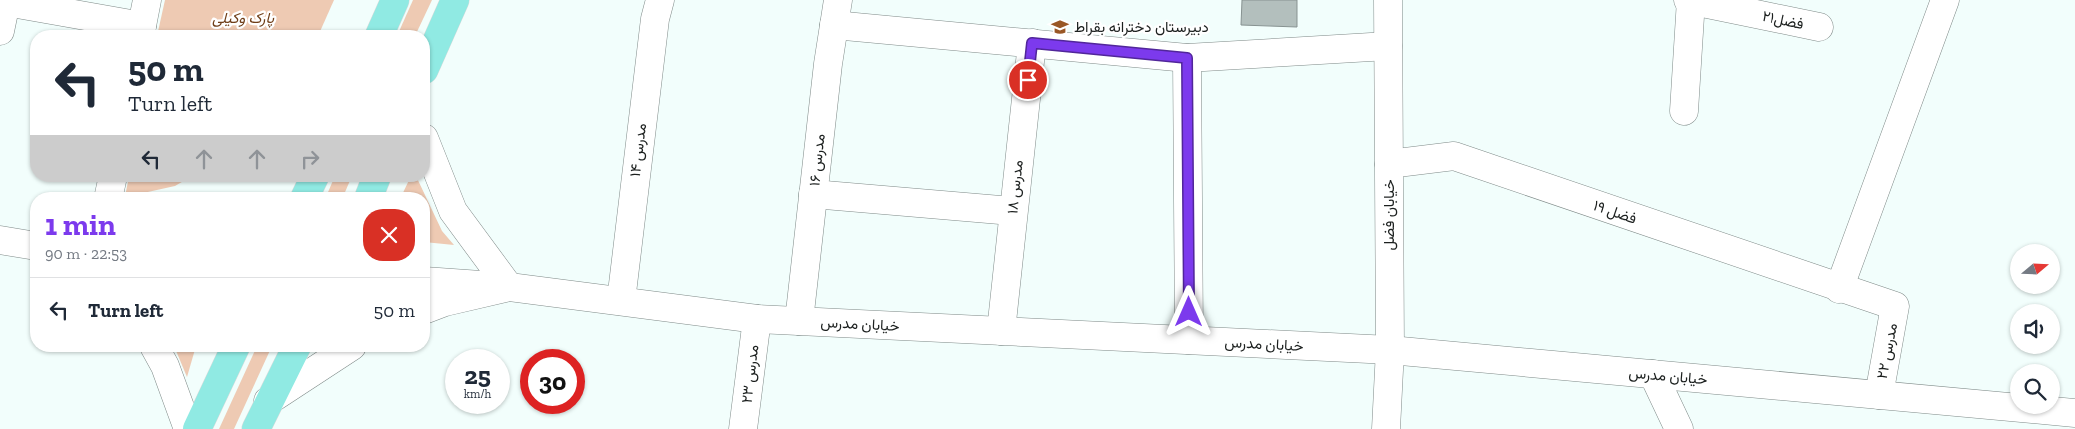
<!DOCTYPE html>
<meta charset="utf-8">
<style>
body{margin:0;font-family:"Zilla Slab",Vazirmatn,serif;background:#f6f6f7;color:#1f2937;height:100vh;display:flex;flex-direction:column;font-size:19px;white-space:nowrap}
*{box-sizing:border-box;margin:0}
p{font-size:16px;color:#747a83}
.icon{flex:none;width:28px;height:28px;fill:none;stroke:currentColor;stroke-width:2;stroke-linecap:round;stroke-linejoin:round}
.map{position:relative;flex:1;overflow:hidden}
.panel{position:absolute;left:30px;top:192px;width:400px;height:160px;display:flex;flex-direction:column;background:#fff;border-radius:20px;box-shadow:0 1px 4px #0004}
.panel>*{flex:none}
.top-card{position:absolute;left:30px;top:30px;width:400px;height:152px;border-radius:20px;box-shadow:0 1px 4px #0004;background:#fff;color:#1f2937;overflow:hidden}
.needle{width:32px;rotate:71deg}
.tools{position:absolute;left:2010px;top:244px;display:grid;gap:10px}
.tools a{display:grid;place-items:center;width:50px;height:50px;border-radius:50%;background:#fff;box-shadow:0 1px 4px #0004;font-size:25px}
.speed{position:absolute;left:445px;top:349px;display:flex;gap:10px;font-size:25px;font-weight:700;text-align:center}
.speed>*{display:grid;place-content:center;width:65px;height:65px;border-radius:50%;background:#fff;box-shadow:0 1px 4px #0004;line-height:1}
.speed small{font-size:12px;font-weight:400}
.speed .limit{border:8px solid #d22;background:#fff;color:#111}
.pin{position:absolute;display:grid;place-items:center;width:42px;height:42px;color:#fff;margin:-21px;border:2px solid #fff;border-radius:50%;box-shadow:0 1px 5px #0007}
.me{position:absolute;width:55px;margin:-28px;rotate:0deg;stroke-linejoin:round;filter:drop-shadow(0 0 4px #0008)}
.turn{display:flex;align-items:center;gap:18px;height:105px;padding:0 15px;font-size:22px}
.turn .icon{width:65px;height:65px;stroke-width:2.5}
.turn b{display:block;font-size:35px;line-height:42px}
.lanes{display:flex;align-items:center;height:48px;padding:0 15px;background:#0003;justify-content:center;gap:25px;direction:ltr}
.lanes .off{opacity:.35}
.round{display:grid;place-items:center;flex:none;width:52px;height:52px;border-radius:20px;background:#f6f6f7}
.head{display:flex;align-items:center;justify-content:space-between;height:85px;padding:0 15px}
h1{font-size:30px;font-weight:700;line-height:38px;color:#7c3aed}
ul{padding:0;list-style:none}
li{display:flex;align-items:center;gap:15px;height:65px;padding:0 15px;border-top:1px solid #e0e1e3}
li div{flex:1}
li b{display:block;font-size:19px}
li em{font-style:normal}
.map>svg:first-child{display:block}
.green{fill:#eecab3}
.building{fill:#b3bfbd;stroke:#879291}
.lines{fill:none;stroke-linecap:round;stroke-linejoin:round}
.minor-casing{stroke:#7f8a88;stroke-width:29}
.tertiary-casing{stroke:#7f8a88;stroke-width:29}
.secondary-casing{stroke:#7f8a88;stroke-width:29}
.primary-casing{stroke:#dbdbdb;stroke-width:29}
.minor{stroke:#fff;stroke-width:28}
.tertiary{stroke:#fff;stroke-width:28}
.secondary{stroke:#fff;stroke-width:28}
.primary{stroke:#90eae3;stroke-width:28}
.route-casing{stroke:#51269a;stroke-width:12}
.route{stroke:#7c3aed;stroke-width:9}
.labels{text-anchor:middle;stroke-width:4.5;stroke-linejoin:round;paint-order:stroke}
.park-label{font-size:15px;font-style:italic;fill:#6f3e18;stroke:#fff}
.street-label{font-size:15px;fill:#1c201f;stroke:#fff}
.poi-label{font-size:15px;fill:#1c201f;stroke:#fff;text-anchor:start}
</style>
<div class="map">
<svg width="2075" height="429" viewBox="0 0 2075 429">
<rect width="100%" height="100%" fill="#f2fefc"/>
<!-- green -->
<g class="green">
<polygon points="165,0 334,0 318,36 157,36"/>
<polygon points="413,0 432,0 415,36 397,36"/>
<polygon points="129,176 192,176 175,186 125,197"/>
<polygon points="335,176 352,176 342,199 325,199"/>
<polygon points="411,176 416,176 442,231 454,245 424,242 424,199 400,199"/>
<polygon points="174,346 196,346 187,377"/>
<polygon points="257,346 272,346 234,429 219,429"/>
</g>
<!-- building -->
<polygon class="building" points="1242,0 1297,0 1297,27 1241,25"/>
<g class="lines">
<!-- minor casing -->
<g class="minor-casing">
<g id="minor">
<polyline points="1688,0 1819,27"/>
<polyline points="834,25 1187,58 1388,46"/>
<polyline points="0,31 6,2 142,26"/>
<polyline points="140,36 147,0"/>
<polyline points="1187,58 1189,340"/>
<polyline points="1684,111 1691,0"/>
<polyline points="1389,164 1454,156 1895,306 1879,395"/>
<polyline points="813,194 1012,211"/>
<polyline points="108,199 113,176"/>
<polyline points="1839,289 1945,0"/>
<polyline points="621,301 655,19 660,0"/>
<polyline points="799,321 828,64 838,0"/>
<polyline points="1001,331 1032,43"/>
<polyline points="1653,374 1679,429"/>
<polyline points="743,429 757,319"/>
</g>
</g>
<!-- tertiary casing -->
<g class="tertiary-casing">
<polyline id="tertiary" points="1386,429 1390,350 1388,0"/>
</g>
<!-- secondary casing -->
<g class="secondary-casing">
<g id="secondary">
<polyline points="424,138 453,211 509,287 445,302 424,310"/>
<polyline points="0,240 36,246"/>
<polyline points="424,281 509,287 757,319 1390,350 2075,413"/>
<polyline points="154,346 165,366 188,429"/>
<polyline points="268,401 352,346"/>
</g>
</g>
<!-- primary casing -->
<g class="primary-casing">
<g id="primary">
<polyline points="379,36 395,0"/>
<polyline points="424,70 455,0"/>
<polyline points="304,199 315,176"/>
<polyline points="368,199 377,176"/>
<polyline points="197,429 236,346"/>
<polyline points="256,429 297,346"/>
</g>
</g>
<!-- minor -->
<use href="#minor" class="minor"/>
<!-- tertiary -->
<use href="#tertiary" class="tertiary"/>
<!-- secondary -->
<use href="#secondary" class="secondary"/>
<!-- primary -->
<use href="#primary" class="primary"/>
</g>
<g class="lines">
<!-- route casing -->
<g class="route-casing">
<polyline id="route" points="1028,80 1032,43 1187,58 1189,312"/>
</g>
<!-- route -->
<use href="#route" class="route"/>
</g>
<!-- icons -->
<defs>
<g id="school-bare" transform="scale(1.35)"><path d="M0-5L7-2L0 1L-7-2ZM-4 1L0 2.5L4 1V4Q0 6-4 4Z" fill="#995725" stroke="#fff" stroke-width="2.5" paint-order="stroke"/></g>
</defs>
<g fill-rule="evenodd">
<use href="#school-bare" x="1060" y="27"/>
</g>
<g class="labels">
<!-- park labels -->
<g class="park-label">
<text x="243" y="23">پارک وکیلی</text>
</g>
<!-- street labels -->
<g class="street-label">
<text transform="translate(1783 20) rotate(12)" y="5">فضل۲۱</text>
<text transform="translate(638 150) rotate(-83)" y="5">مدرس ۱۴</text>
<text transform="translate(817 160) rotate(-84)" y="5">مدرس ۱۶</text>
<text transform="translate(1015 187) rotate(-84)" y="5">مدرس ۱۸</text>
<text transform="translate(1615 212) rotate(19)" y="5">فضل ۱۹</text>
<text transform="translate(1389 215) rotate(-90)" y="5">خیابان فضل</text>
<text transform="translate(860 324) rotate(3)" y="5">خیابان مدرس</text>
<text transform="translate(1264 344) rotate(3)" y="5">خیابان مدرس</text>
<text transform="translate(1887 351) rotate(-79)" y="5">مدرس ۲۲</text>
<text transform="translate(750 374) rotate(-83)" y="5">مدرس ۲۳</text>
<text transform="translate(1668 376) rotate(5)" y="5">خیابان مدرس</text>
</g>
<!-- poi labels -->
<g class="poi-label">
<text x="1074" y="32">دبیرستان دخترانه بقراط</text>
</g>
</g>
</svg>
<div class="tools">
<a><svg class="needle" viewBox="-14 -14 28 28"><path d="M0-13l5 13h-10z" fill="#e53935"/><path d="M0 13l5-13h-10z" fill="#747a83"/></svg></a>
<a><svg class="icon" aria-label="sound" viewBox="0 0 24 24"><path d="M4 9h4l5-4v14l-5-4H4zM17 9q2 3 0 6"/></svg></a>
<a><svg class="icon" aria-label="search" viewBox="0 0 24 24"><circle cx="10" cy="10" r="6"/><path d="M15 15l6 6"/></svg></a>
</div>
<div class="speed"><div>25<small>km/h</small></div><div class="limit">30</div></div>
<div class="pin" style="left:1028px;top:80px;background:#d93025"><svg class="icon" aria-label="arrive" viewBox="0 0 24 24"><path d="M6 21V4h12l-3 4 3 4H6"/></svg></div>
<svg class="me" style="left:1189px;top:312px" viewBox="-20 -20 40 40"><path d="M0-17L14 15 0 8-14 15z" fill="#7c3aed" stroke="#fff" stroke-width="4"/></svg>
<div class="top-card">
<div class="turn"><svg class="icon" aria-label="left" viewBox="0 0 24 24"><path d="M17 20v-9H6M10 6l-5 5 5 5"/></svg><div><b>50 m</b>Turn left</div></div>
<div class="lanes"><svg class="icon" aria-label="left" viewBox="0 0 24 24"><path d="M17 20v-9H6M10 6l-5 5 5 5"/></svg><svg class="icon off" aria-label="ahead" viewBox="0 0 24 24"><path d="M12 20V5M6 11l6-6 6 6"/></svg><svg class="icon off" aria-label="ahead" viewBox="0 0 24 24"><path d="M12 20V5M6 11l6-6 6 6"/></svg><svg class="icon off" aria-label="right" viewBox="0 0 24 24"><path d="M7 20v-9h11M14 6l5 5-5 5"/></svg></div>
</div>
<section class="panel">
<div class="head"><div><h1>1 min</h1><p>90 m · 22:53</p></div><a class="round" style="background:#d93025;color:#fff"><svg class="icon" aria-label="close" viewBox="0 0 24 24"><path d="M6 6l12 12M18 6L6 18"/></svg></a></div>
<ul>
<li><svg class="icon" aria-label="left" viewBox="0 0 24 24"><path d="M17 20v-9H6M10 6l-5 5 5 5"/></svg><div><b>Turn left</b></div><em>50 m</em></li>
</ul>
</section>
</div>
